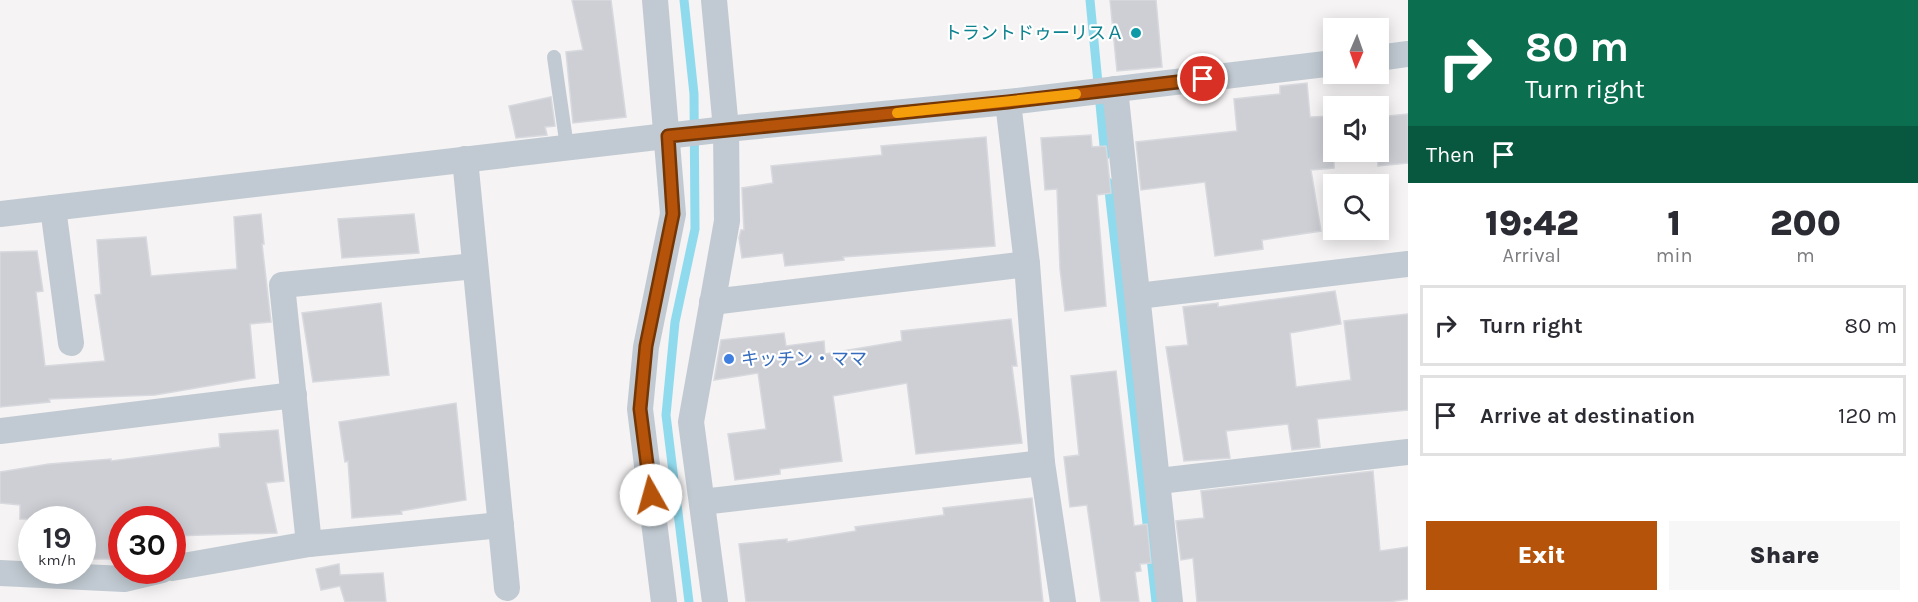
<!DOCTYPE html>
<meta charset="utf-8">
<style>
body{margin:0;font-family:Karla,"Noto Sans JP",sans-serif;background:#f7f7f7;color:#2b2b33;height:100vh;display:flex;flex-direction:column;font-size:22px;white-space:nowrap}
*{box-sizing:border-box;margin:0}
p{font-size:20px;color:#7c7c81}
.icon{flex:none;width:33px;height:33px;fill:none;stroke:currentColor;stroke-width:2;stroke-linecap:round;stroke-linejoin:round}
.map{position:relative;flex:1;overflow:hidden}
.sheet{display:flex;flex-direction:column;background:#fff;width:510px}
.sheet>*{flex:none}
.hud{background:#0b6e4f;color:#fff;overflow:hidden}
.needle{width:39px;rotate:182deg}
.buttons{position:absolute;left:1323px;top:18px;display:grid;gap:12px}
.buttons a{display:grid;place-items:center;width:66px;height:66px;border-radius:0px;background:#fff;box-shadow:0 3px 15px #0003;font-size:30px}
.speed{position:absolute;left:18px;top:506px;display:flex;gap:12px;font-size:30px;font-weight:700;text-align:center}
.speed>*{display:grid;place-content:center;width:78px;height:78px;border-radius:50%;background:#fff;box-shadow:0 3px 15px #0003;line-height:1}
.speed small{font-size:15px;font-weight:400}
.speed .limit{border:9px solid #d22;background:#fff;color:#111}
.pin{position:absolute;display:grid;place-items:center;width:51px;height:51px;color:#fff;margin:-26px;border:3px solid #fff;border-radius:50%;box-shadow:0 2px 6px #0007}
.me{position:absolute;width:66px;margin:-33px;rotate:353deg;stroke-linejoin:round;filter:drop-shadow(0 0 4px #0008)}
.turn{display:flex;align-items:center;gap:21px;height:126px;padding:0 18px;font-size:27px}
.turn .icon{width:78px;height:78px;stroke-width:2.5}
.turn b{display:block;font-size:42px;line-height:51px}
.then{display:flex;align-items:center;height:57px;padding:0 18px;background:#0003;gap:12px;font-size:22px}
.eta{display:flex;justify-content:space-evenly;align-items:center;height:102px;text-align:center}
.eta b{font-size:36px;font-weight:800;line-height:42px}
.primary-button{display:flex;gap:12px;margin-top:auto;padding:12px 18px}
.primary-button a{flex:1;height:69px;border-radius:0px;background:#b45309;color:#fff;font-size:24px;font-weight:800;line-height:69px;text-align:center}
.primary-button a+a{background:#f7f7f7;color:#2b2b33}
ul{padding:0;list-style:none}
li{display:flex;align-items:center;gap:18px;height:81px;margin:0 12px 9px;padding:0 6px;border:3px solid #e1e1e2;border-radius:0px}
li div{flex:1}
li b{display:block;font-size:22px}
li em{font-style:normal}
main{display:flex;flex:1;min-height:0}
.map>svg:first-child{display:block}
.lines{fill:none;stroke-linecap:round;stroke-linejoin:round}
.stream{stroke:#90daee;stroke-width:9}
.building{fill:#cdcfd5;stroke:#d7d9de;stroke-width:1.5}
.service{stroke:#c1cad2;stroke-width:14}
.minor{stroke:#c1cad2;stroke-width:26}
.route-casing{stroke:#753606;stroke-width:15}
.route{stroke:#b45309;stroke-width:10}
.slow{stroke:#f59e0b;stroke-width:10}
.culture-dot{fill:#0f9aa8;stroke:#fff;stroke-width:2}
.shop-dot{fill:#3f7fe0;stroke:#fff;stroke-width:2}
.labels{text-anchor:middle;stroke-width:4.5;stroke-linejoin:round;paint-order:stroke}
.culture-label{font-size:18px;fill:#0d838f;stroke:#fff;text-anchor:end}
.shop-label{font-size:18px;fill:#366cbe;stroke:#fff;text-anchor:start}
</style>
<main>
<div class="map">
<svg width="1408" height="602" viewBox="0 0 1408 602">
<rect width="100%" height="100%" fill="#f5f3f3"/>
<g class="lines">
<!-- stream -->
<g class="stream">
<polyline points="684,0 694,94 695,229 675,322 666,415 689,602"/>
<polyline points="1090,0 1105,156"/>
<polyline points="1108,182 1156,602"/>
</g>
</g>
<!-- building -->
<g class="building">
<polygon points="572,0 611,0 626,117 573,123 566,52 583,50"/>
<polygon points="1110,0 1156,0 1162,67 1117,71"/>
<polygon points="1307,83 1310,117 1334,116 1334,168 1311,170 1321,231 1262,240 1263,249 1215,256 1205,182 1141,190 1136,142 1237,131 1234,99 1280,94 1280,86"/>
<polygon points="551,97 555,126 545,127 547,135 516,138 509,106"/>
<polygon points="1408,114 1408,163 1378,166 1378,117"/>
<polygon points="1091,135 1092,147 1106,146 1111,193 1097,195 1106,306 1065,311 1060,269 1057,189 1045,190 1041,138"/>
<polygon points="986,137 995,246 843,257 844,260 785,266 783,253 742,258 739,238 741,230 744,230 742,188 773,183 771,166 882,155 881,146"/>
<polygon points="261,214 264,244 262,244 271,322 250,324 255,378 155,395 49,399 50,402 0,407 0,252 37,251 43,291 36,292 45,366 105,361 95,295 101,294 97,240 146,237 151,276 237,269 234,217"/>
<polygon points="414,214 419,253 342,258 338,219"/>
<polygon points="1335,291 1341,324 1290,333 1296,387 1351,380 1344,321 1408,314 1408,410 1317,419 1320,447 1292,450 1288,424 1226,431 1230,458 1184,461 1166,347 1188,345 1183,307 1218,303 1218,307"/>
<polygon points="381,303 389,375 313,382 302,313"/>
<polygon points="1011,319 1017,366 1012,366 1022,443 916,454 907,383 833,396 842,461 780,469 780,474 735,480 728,434 766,429 758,373 714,380 721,340 784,333 786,346 824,341 825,354 902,341 901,331"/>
<polygon points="1116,371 1134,526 1147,524 1151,563 1140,564 1141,571 1135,572 1139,602 1101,602 1087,505 1070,507 1064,457 1079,455 1071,376"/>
<polygon points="456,403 466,500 401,511 402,514 352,518 348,461 345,462 339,422"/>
<polygon points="278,430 284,481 266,483 277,533 172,536 172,519 122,519 122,559 87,559 86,519 20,519 20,505 0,503 0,472 49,464 111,459 111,461 220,447 219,434"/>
<polygon points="1373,471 1380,551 1408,547 1408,599 1389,602 1197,602 1193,558 1181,560 1176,521 1204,518 1201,491"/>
<polygon points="1032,498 1043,602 746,602 739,544 787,539 787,542 856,531 855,527 944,515 943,508"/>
<polygon points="339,564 340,575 383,573 386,602 345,602 340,586 321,590 316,569"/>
</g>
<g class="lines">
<!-- service -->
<polyline class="service" points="554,57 567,147"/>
<!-- minor -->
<g class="minor">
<polyline points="655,0 673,214 646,347 640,409 664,602"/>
<polyline points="714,0 726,129 727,221 691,422 715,602"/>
<polyline points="1378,58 1408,54"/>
<polyline points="1115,89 1170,602"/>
<polyline points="1008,102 1027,264 1042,463 1063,602"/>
<polyline points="465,159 507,588"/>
<polyline points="53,208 71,343"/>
<polyline points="0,214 726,129 1008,102 1334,63"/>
<polyline points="475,266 282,285 309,544 501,525"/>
<polyline points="1138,296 1408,264"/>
<polyline points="712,302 1027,264"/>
<polyline points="0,431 294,395"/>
<polyline points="1159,481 1408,452"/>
<polyline points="702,502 1042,463"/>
<polyline points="172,568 309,544"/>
<polyline points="0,573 124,579 162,570"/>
</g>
</g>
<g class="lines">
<!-- route casing -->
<g class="route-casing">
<polyline id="route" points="651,495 640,409 646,346 673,214 668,136 1008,102 1203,79"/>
</g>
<!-- route -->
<use href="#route" class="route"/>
<!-- slow -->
<polyline class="slow" points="897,113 1076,94"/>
</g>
<!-- markers -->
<circle class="culture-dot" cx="1136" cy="33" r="6"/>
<circle class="shop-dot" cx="729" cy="359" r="6"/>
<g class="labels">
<!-- culture labels -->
<g class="culture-label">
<text x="1124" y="39">トラントドゥーリスＡ</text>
</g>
<!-- shop labels -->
<g class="shop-label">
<text x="741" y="365">キッチン・ママ</text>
</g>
</g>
</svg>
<div class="buttons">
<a><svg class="needle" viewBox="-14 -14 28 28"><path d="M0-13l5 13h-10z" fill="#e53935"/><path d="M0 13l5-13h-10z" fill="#7c7c81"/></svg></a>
<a><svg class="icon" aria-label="sound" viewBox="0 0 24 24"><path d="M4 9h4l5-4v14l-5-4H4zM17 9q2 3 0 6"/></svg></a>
<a><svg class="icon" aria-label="search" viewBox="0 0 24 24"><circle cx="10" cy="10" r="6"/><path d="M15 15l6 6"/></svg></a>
</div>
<div class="speed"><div>19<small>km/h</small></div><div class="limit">30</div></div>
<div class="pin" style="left:1203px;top:79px;background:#d93025"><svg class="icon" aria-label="arrive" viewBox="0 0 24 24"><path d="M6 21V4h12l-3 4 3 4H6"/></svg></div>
<svg class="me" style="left:651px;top:495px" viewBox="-20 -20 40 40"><circle r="19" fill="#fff"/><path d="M0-13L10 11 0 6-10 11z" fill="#b45309"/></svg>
</div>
<section class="sheet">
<div class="hud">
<div class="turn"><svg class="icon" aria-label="right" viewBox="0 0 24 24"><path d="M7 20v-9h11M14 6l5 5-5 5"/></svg><div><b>80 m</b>Turn right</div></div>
<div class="then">Then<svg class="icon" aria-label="arrive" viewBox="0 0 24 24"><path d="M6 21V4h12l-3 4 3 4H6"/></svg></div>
</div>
<div class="eta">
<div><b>19:42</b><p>Arrival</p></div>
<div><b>1</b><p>min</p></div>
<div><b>200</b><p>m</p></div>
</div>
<ul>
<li><svg class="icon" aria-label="right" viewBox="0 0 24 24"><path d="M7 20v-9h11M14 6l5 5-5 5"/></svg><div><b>Turn right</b></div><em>80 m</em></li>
<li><svg class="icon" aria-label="arrive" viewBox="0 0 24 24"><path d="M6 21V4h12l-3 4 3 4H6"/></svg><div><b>Arrive at destination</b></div><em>120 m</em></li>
</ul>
<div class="primary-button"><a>Exit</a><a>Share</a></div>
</section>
</main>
